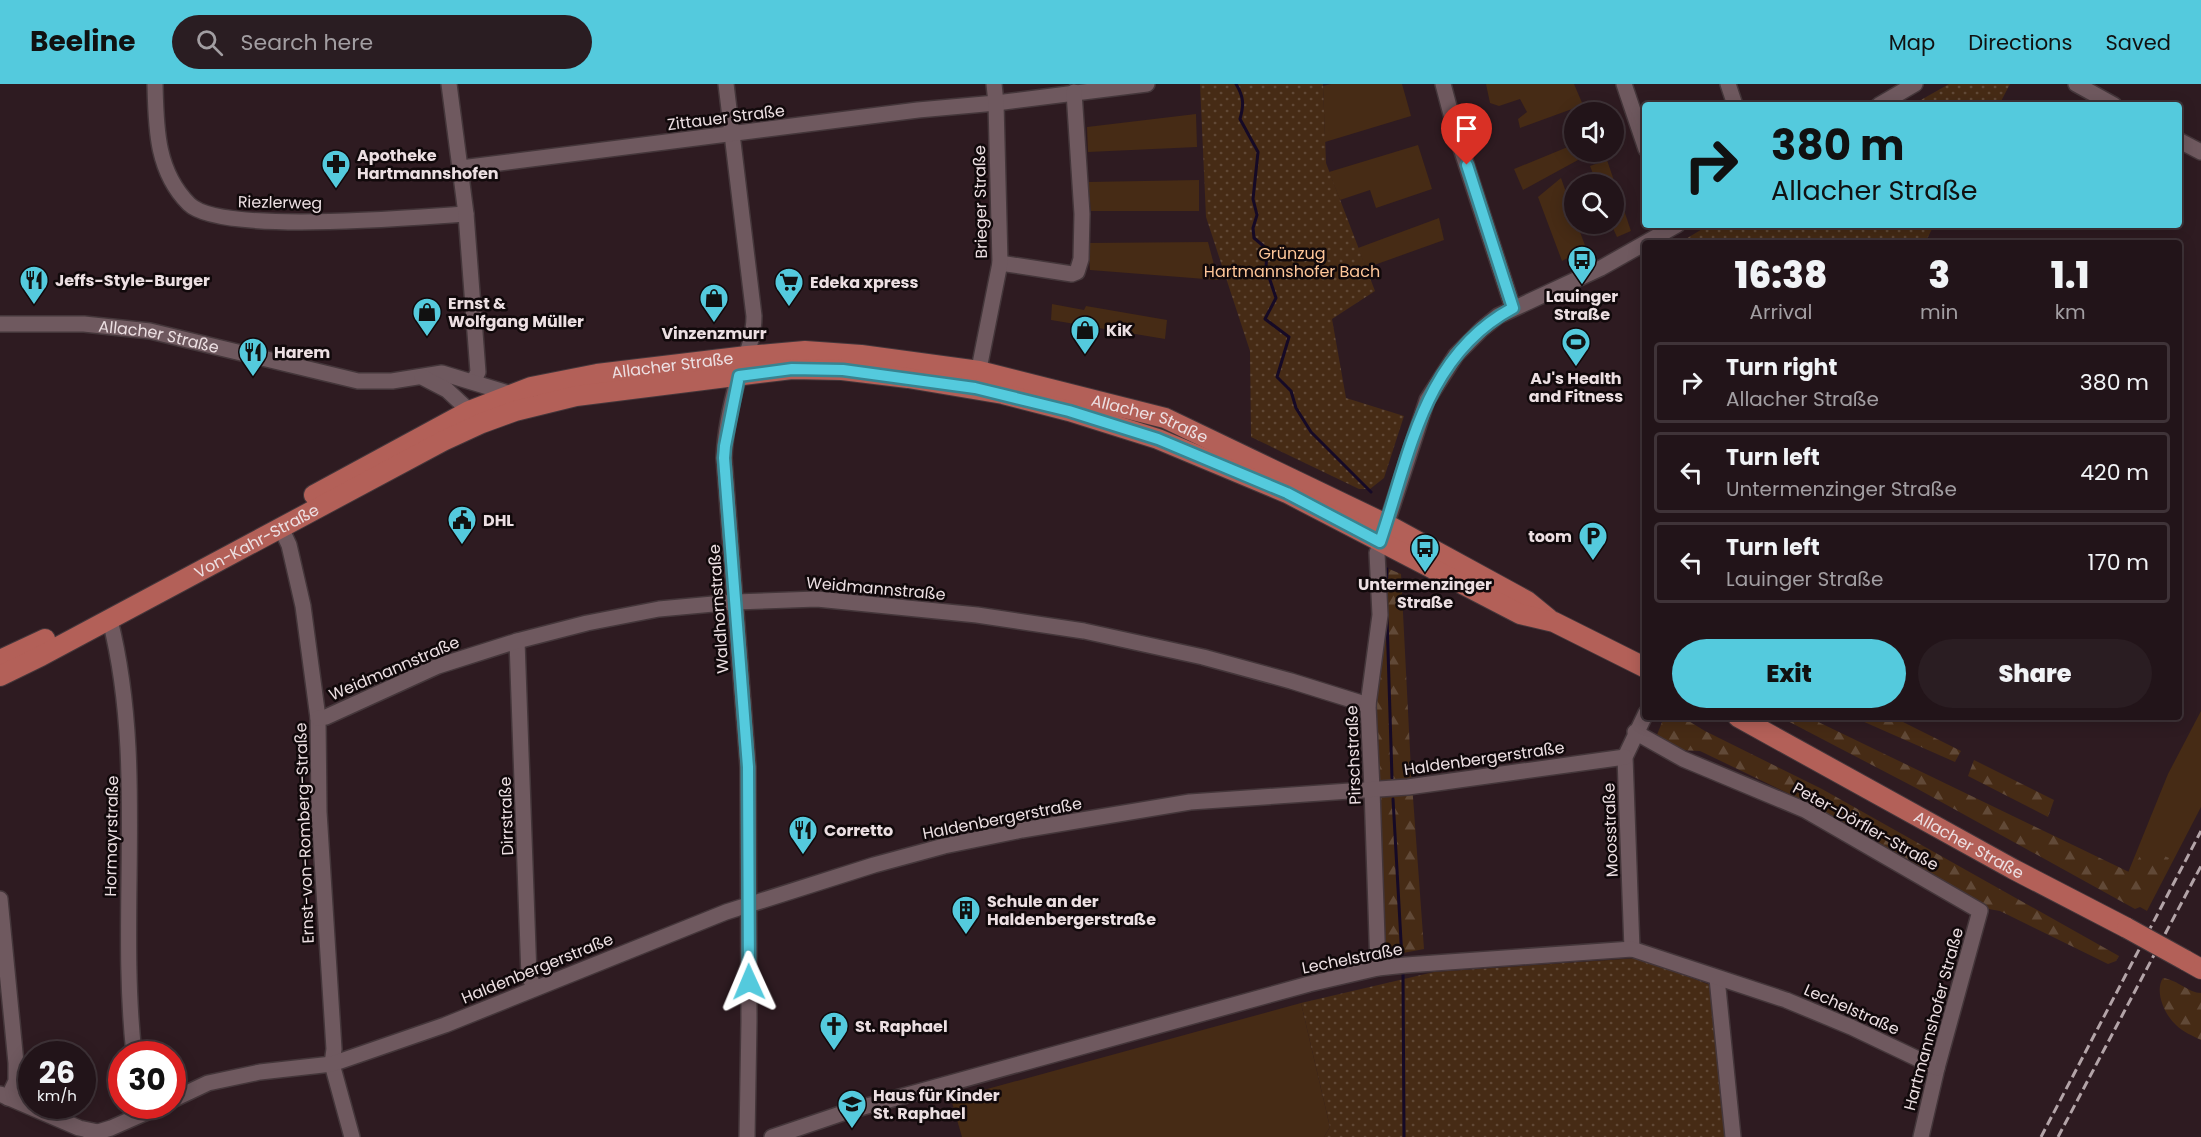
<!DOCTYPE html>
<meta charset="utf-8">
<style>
body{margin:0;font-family:Poppins,sans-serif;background:#2a1d22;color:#f1f3f6;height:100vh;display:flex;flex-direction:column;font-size:22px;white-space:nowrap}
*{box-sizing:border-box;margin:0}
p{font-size:20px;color:#a29ea2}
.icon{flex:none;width:33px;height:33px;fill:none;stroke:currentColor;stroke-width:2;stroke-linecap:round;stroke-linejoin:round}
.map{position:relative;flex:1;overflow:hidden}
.side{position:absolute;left:1642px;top:156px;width:540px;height:480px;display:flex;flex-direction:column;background:#221419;border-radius:6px;box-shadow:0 3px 15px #0003,0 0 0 2px #3f3338}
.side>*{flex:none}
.top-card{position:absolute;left:1642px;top:18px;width:540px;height:126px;border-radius:6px;box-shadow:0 3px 15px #0003,0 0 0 2px #3f3338;background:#54cadd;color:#111;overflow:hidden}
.controls{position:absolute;left:1564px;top:18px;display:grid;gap:12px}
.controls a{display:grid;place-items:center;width:60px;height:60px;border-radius:50%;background:#221419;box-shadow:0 3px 15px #0003,0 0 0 2px #3f3338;font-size:30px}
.speed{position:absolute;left:18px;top:957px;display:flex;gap:12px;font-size:30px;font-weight:700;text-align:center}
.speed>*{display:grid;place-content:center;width:78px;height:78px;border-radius:50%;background:#221419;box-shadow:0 3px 15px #0003,0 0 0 2px #3f3338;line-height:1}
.speed small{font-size:15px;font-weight:400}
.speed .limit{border:9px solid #d22;background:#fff;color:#111}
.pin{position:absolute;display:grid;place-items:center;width:51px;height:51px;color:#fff;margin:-62px -26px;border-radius:50% 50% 50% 0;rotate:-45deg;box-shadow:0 0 6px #0007}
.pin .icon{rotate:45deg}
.me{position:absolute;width:66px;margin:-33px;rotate:359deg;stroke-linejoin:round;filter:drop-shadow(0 0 4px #0008)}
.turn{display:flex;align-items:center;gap:21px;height:126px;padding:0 30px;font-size:27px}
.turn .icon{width:78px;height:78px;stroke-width:2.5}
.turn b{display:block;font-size:42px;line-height:51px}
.eta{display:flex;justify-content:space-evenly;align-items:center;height:102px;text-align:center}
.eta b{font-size:36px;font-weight:800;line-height:42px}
.cta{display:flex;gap:12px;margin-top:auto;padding:12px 30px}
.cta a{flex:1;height:69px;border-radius:36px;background:#54cadd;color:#111;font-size:24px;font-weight:800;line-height:69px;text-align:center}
.cta a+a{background:#2a1d22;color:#f1f3f6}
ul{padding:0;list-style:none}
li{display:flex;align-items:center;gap:18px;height:81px;margin:0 12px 9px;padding:0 18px;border:3px solid #3f3338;border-radius:6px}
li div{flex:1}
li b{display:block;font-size:22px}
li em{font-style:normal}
header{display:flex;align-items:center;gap:36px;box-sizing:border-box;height:84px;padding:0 30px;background:#54cadd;color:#111}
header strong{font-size:28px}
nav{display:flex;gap:33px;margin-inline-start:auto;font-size:21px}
.search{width:420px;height:54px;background:#2a1d22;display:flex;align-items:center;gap:15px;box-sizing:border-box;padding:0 21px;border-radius:33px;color:#a29ea2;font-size:22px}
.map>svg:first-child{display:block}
.green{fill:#462b15}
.forest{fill:url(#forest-firs)}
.park{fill:url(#park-dots)}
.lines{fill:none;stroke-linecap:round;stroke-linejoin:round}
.stream{stroke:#160a26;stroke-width:3}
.minor-casing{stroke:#44363a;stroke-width:18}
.major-casing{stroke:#44363a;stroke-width:22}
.minor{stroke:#6f595f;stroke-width:15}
.major{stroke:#b36058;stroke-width:20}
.rail{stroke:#b3a4a8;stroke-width:3;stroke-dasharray:9 4.5;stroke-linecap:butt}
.major-bridge-casing{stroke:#44363a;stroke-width:22;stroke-linecap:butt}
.major-bridge{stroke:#b36058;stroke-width:20}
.route-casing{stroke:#378390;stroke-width:15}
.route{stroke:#54cadd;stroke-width:10}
.labels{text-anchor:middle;stroke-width:5;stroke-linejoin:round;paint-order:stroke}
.street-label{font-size:16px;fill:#ecdfe2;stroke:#11090b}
.poi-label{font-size:16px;font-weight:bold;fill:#ecdfe2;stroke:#11090b;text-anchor:start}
.park-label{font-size:16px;fill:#fec699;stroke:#11090b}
</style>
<header>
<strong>Beeline</strong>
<div class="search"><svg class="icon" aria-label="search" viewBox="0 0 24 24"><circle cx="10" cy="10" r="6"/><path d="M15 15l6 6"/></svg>Search here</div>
<nav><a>Map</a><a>Directions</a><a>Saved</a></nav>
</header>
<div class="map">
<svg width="2201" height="1053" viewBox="0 0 2201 1053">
<defs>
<pattern id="forest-firs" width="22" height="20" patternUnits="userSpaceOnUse" patternTransform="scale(1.5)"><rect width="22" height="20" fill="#462b15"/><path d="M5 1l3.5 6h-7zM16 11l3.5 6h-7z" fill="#614937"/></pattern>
<pattern id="park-dots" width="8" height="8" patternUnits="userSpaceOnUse" patternTransform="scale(1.5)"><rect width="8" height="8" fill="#462b15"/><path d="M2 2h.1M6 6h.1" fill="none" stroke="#614937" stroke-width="1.8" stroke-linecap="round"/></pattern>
</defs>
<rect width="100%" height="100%" fill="#2e1b21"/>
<!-- green -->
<g class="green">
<polygon points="1331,0 1402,0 1411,32 1325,58 1323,2"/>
<polygon points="1486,0 1574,0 1583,21 1520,44 1518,35 1527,28 1520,15 1499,22 1490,19"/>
<polygon points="1196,30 1197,63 1088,68 1087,43"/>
<polygon points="1575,60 1576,68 1574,69 1578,76 1523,106 1514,85"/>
<polygon points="1418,61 1432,105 1376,124 1370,106 1340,116 1329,88"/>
<polygon points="1607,76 1631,147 1617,153 1611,140 1614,140 1614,100 1597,100 1590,82"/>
<polygon points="1561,94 1575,134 1575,140 1577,140 1586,164 1562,177 1538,113"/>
<polygon points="1199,96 1199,127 1091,127 1088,98"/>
<polygon points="1439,134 1444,156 1366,184 1358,164"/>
<polygon points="1208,158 1218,196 1090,186 1088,159"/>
<polygon points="1052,220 1084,226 1086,222 1167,236 1165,255 1051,236"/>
<polygon points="2201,627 2201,723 2147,827 2119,811 2168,690"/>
<polygon points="1301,919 1330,1043 1324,1053 962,1053 951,1015"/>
</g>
<!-- forest -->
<g class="forest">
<polygon points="1382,482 1401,490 1411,686 1424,865 1382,873 1371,620"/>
<polygon points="1664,633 1682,633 1705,647 1822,705 2119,872 2116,877 2108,880 2000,827 1983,824 1800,715 1700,667 1677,666 1655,656"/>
<polygon points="1780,633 1810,634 2129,788 2146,764 2169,774 2145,821 2135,825 1916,704"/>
<polygon points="1853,633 1893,633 1961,667 1955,678"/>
<polygon points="1974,676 2054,716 2048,733 1968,692"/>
<path d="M2163,894c15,2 26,15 38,15v47c-8,-4 -18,-8 -25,-15 -11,-10 -22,-33 -13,-47z"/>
</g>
<!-- park -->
<g class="park">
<polygon points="1200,0 1323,0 1326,79 1375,207 1332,235 1346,314 1404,332 1384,394 1370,405 1359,405 1251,353 1250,267 1206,133"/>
<polygon points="1949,0 2010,0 1999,21 1912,21"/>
<polygon points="1709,141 1934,141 1925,159 1679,159"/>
<polygon points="1639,874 1713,902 1729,1053 1324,1053 1330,1043 1301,919 1434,888"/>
</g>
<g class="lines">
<!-- stream -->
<g class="stream">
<path d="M1236,0c8,13 8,21 4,35l18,33 -5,47 4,16 -4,13 1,10 13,11 -1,19 10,30 -11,21 24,18 -12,40 14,14 5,17 15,24 60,60"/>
<polyline points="1386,513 1387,485"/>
<polyline points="1387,534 1392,694"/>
<polyline points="1393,715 1402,875"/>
<polyline points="1403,887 1404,1053"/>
</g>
<!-- minor casing -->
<g class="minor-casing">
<g id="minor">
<path d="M155,0c1,43 1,87 34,120 31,31 227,13 277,10"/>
<polyline points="449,0 466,130 478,288 473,298"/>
<path d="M726,0l28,232c0,23 -9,42 -16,63 -7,25 -13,54 -14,79l24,309 1,254 -2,116"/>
<polyline points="1443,0 1456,49 1513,224"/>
<polyline points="1624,0 1646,65"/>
<polyline points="1728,0 1735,21"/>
<polyline points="2076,0 2114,21"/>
<polyline points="1879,21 1915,0"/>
<polyline points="2180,57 2201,68"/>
<polyline points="461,84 918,26 996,19 1147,0"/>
<polyline points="1000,179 1072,190 1077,188 1081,175 1082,130 1074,8"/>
<path id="s1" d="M0,240h84l66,7 208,50h34l50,-8 69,21"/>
<polyline points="422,293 447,306 477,334"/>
<polyline points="977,295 1000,179 996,19 994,0"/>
<polyline points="281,444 289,461 303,522 318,634 319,728 334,965 332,980 352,1053"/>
<path d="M110,536c36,143 8,289 24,434"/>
<polyline points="517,557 529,893 535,904"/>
<polyline points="318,634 326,633 438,582 517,557 587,539 659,525 735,518 817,515 977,531 1084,547 1203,573 1291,597 1368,621"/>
<polyline points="1635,648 1683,675 1805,726 1980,827 1937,984 1921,1053"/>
<polyline points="0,815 16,979 16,997 8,1014"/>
<polyline points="1632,865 1625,673 1646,629"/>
<polyline points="1378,884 1372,705 1368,621 1380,531 1377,469 1427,316 1456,271 1482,245 1498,232 1601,184 1677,141"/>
<polyline points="1717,894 1733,1053"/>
<polyline points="0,1010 79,1044 98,1048"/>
<polyline points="172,1016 208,999 260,988 332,980 445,941 726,828 874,781 944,762 1022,746 1190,718 1408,703 1625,673"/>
<polyline points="91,1053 98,1048 111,1044 161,1022"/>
<polyline points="772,1053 849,1027 1309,900 1378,884 1406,881 1632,865 1786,916 1851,943 1937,984"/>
</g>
</g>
<!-- major casing -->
<g class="major-casing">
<g id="major">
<path id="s2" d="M314,411l155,-84 62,-24 66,-13 150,-18 58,-5 56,4 118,16 186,47 221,106 141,77 22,18"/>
<polyline points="0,576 45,555"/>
<path id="s3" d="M0,592l41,-20 402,-215 39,-18 33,-12 61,-15 216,-27 50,1 66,8 95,16 66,17 89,28 129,54 233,121 34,8 92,46"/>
<path id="s4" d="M1738,633l275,152 114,59"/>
<polyline points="2185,876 2201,885"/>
</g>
</g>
<!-- minor -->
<use href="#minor" class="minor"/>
<!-- major -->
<use href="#major" class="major"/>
<!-- rail -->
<g class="rail">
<polyline points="2041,1053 2201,747"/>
<polyline points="2058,1053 2201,782"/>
</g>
<!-- major-bridge casing -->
<g class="major-bridge-casing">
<polyline id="major-bridge" points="2127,844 2185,876"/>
</g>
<!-- major-bridge -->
<use href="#major-bridge" class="major-bridge"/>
</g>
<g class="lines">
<!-- route casing -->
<g class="route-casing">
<path id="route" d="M749,898l-1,-215 -24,-309 1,-12 14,-70 53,-7 51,1 132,18 94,23 89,28 129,54 93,49c30,-87 43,-186 133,-234l-46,-143"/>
</g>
<!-- route -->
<use href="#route" class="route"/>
</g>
<!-- icons -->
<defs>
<g id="pharmacy-pin" transform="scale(1.5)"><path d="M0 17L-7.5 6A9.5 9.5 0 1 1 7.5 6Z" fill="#54cadd" stroke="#11090b"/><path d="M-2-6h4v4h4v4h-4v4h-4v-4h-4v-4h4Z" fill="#111"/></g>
<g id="bus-pin" transform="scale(1.5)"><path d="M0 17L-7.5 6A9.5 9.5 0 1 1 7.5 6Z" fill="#54cadd" stroke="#11090b"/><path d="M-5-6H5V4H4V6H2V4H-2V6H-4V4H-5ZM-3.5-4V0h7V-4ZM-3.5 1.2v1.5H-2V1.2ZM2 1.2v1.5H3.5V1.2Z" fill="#111"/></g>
<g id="restaurant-pin" transform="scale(1.5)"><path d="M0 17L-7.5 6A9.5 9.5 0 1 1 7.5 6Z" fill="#54cadd" stroke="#11090b"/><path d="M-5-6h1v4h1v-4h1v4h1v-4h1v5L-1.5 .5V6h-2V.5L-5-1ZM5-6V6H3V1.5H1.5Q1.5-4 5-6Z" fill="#111"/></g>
<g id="supermarket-pin" transform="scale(1.5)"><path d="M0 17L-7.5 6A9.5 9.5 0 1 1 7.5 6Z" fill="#54cadd" stroke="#11090b"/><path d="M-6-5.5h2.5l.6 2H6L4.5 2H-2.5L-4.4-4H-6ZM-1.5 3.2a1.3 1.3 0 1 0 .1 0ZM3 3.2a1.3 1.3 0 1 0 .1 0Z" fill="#111"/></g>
<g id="shop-pin" transform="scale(1.5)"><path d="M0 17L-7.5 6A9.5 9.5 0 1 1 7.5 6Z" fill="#54cadd" stroke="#11090b"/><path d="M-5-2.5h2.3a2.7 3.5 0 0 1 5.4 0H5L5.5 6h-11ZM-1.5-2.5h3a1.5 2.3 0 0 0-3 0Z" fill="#111"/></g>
<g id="stadium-pin" transform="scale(1.5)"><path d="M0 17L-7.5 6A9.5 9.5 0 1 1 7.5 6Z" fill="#54cadd" stroke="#11090b"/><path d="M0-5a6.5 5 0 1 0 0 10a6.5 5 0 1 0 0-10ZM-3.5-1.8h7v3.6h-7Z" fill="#111"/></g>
<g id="civic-pin" transform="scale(1.5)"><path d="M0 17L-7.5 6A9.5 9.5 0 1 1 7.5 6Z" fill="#54cadd" stroke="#11090b"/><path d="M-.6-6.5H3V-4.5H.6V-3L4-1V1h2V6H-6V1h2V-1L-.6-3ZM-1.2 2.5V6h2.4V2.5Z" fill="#111"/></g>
<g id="parking-pin" transform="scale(1.5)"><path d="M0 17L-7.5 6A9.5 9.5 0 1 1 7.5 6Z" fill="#54cadd" stroke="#11090b"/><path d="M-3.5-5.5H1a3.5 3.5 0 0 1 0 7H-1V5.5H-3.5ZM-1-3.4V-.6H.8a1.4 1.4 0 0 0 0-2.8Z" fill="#111"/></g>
<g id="building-pin" transform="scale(1.5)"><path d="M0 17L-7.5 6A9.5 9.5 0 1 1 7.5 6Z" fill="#54cadd" stroke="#11090b"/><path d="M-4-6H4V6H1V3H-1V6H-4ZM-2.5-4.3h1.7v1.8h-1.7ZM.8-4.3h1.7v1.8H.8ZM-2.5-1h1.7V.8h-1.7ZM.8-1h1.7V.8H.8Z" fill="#111"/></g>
<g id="church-pin" transform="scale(1.5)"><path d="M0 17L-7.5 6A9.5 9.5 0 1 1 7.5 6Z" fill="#54cadd" stroke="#11090b"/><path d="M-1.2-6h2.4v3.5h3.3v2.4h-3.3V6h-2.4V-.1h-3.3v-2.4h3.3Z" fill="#111"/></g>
<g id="school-pin" transform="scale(1.5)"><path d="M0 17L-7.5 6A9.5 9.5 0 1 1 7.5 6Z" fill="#54cadd" stroke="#11090b"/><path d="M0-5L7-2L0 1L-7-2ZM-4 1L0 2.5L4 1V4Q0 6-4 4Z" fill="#111"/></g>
</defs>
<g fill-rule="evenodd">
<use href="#pharmacy-pin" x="336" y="80"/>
<use href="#bus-pin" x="1582" y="176"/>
<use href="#restaurant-pin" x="34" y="196"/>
<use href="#supermarket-pin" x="789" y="198"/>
<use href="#shop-pin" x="714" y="214"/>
<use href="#shop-pin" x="427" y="228"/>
<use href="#shop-pin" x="1085" y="246"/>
<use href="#stadium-pin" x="1576" y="258"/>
<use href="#restaurant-pin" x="253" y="268"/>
<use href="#civic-pin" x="462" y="436"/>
<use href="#parking-pin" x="1593" y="452"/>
<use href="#bus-pin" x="1425" y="464"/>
<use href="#restaurant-pin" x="803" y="746"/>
<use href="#building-pin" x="966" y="826"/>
<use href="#church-pin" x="834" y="942"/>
<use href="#school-pin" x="852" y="1020"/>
</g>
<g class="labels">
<!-- street labels -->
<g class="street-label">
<text transform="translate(726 33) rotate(-7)" y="6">Zittauer Straße</text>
<text transform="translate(280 118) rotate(1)" y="6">Riezlerweg</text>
<text transform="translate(980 118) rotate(-91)" y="6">Brieger Straße</text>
<text dy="6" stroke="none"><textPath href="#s1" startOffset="160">Allacher Straße</textPath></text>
<text dy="6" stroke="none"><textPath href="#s2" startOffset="386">Allacher Straße</textPath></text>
<text dy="6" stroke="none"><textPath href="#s2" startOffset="872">Allacher Straße</textPath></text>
<text dy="6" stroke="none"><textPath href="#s3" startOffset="290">Von-Kahr-Straße</textPath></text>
<text transform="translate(876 504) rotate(5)" y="6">Weidmannstraße</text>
<text transform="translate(718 525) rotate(-94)" y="6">Waldhornstraße</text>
<text transform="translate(394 584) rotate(-23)" y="6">Weidmannstraße</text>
<text transform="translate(1353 671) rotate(-92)" y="6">Pirschstraße</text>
<text transform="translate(1484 674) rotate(-8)" y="6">Haldenbergerstraße</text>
<text transform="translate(506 732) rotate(-92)" y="6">Dirrstraße</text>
<text transform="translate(1002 734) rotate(-11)" y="6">Haldenbergerstraße</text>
<text transform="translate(1866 742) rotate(29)" y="6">Peter-Dörfler-Straße</text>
<text transform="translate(1610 746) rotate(-92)" y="6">Moosstraße</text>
<text transform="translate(304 749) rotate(-92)" y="6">Ernst-von-Romberg-Straße</text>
<text transform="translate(111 752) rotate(-89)" y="6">Hormayrstraße</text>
<text dy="6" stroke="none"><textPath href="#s4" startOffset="264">Allacher Straße</textPath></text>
<text transform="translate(1352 874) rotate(-11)" y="6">Lechelstraße</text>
<text transform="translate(537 884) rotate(-22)" y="6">Haldenbergerstraße</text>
<text transform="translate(1852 925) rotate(24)" y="6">Lechelstraße</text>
<text transform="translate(1933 935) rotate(-75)" y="6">Hartmannshofer Straße</text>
</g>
<!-- poi labels -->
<g class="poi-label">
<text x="357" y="77">Apotheke<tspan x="357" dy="18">Hartmannshofen</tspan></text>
<text x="55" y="202">Jeffs-Style-Burger</text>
<text x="810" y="204">Edeka xpress</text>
<text x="1582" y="218" text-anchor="middle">Lauinger<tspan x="1582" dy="18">Straße</tspan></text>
<text x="448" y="225">Ernst &amp;<tspan x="448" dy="18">Wolfgang Müller</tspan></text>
<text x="1106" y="252">KiK</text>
<text x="714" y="255" text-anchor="middle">Vinzenzmurr</text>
<text x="274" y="274">Harem</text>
<text x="1576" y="300" text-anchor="middle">AJ's Health<tspan x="1576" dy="18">and Fitness</tspan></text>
<text x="483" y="442">DHL</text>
<text x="1572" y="458" text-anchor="end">toom</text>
<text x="1425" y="506" text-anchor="middle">Untermenzinger<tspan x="1425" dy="18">Straße</tspan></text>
<text x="824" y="752">Corretto</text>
<text x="987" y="823">Schule an der<tspan x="987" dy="18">Haldenbergerstraße</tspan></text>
<text x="855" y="948">St. Raphael</text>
<text x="873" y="1017">Haus für Kinder<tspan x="873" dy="18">St. Raphael</tspan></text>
</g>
<!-- park labels -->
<g class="park-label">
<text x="1292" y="175">Grünzug<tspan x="1292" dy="18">Hartmannshofer Bach</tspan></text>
</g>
</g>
</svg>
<div class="controls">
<a><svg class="icon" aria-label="sound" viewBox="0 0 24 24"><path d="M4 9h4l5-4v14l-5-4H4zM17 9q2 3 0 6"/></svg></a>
<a><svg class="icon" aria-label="search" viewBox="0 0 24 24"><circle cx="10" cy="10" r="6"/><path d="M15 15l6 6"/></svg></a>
</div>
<div class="speed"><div>26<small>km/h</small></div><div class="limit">30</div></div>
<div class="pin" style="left:1467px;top:81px;background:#d93025"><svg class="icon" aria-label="arrive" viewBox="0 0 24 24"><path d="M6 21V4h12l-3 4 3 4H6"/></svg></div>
<svg class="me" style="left:749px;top:898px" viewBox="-20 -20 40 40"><path d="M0-17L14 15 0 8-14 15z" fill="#54cadd" stroke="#fff" stroke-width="4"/></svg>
<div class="top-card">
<div class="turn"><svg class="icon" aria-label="right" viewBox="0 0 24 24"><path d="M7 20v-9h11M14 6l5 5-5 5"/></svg><div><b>380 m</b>Allacher Straße</div></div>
</div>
<section class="side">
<div class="eta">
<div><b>16:38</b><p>Arrival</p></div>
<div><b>3</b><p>min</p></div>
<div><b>1.1</b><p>km</p></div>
</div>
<ul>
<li><svg class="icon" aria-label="right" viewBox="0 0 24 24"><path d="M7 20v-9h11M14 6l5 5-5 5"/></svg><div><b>Turn right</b><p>Allacher Straße</p></div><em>380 m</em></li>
<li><svg class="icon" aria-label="left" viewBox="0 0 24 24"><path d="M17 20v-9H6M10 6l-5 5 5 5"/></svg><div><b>Turn left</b><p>Untermenzinger Straße</p></div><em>420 m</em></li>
<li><svg class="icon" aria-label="left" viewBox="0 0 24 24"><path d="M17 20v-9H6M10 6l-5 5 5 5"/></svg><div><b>Turn left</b><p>Lauinger Straße</p></div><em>170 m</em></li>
</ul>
<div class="cta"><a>Exit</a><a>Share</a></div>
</section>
</div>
